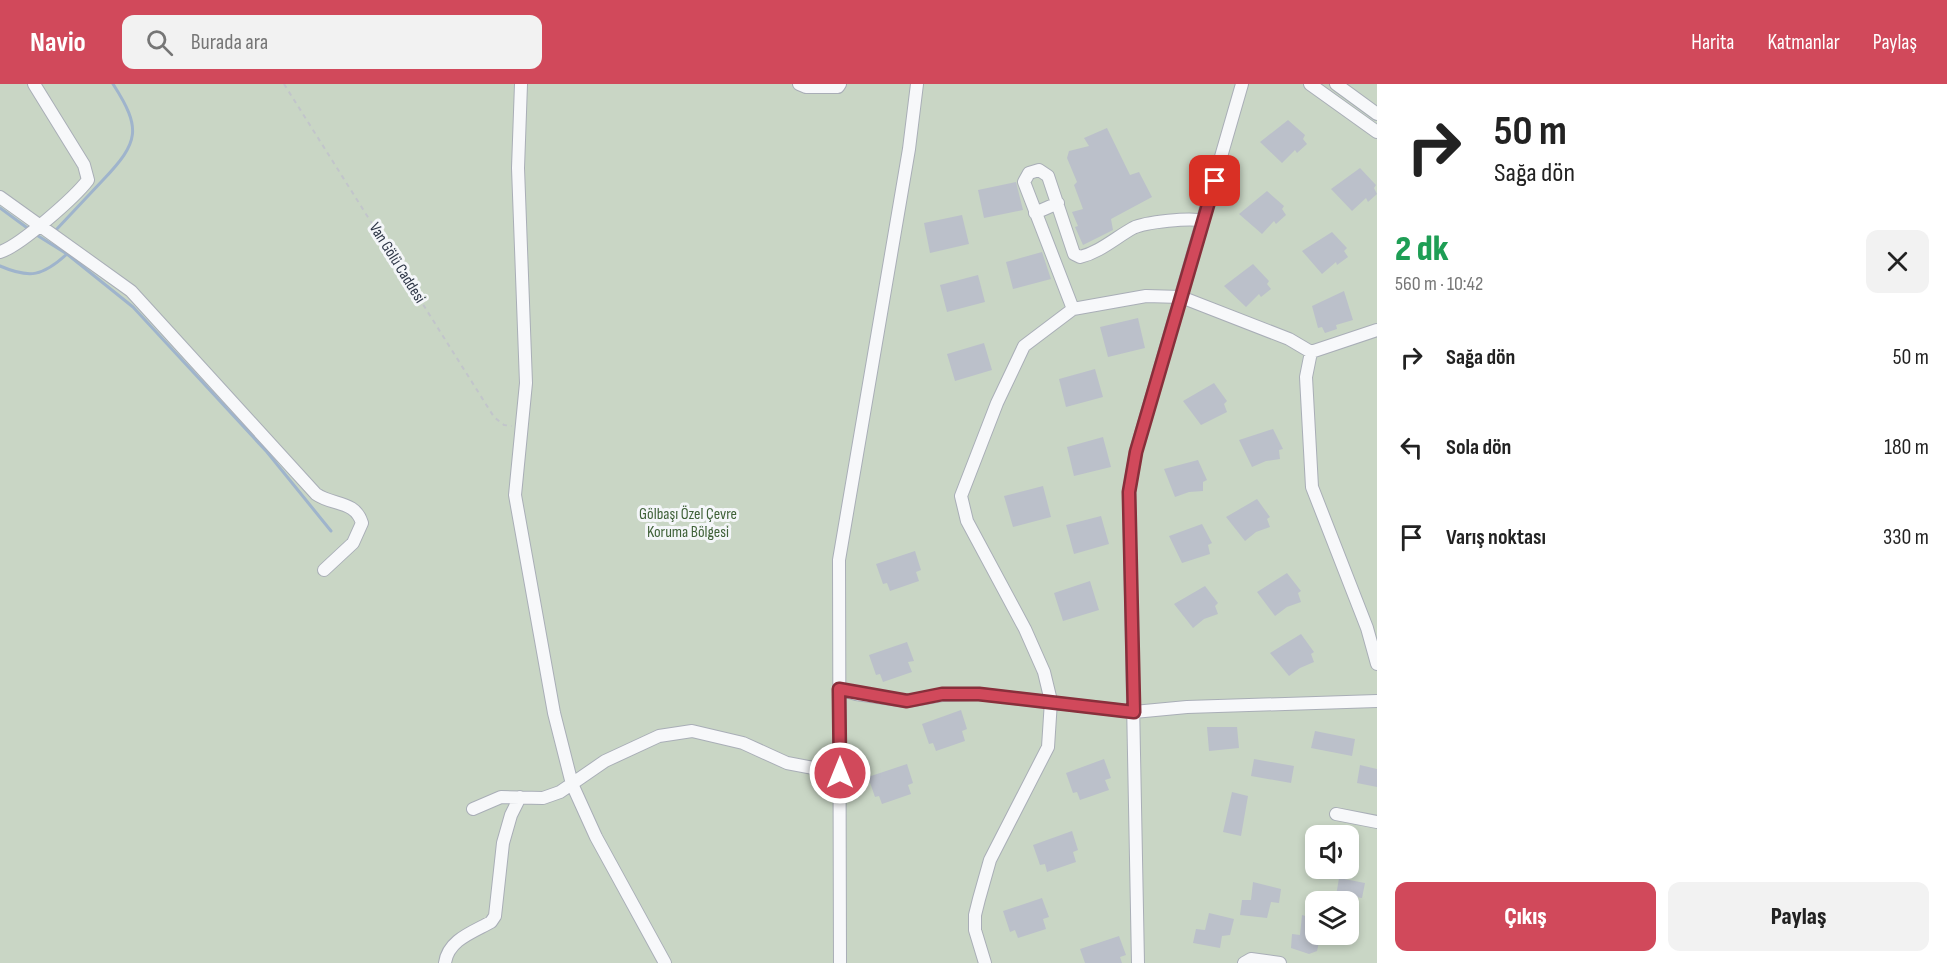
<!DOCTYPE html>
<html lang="tr">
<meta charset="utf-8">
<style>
body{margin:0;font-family:"Sofia Sans Condensed",sans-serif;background:#f2f2f2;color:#222;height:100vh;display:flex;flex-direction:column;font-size:22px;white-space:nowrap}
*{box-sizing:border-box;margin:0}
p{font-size:20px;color:#767676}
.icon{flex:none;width:33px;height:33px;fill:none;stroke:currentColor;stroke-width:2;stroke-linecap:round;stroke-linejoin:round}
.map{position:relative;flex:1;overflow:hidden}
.panel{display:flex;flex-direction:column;background:#fff;width:570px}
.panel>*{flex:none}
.guide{background:#fff;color:#222;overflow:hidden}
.tools{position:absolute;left:1305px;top:741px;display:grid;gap:12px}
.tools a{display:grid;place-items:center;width:54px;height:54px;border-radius:12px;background:#fff;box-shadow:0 3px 9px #0003;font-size:30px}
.pin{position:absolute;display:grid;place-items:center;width:51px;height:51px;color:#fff;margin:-26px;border-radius:12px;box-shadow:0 3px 9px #0006}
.me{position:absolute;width:66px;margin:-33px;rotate:0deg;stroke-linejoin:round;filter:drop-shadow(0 0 4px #0008)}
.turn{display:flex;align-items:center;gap:21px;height:126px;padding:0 18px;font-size:27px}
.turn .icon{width:78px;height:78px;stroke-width:2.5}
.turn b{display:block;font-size:42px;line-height:51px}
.round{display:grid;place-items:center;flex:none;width:63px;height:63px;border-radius:12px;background:#f2f2f2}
.head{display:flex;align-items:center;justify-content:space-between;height:102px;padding:0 18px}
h1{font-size:36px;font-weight:800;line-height:45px;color:#1e9e55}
.primary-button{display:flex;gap:12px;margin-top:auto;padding:12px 18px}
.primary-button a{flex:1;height:69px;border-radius:12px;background:#d1495b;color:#fff;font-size:24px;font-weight:800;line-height:69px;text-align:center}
.primary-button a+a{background:#f2f2f2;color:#222}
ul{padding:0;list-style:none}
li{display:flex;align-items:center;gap:18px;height:90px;padding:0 18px}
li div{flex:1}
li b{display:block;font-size:22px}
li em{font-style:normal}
header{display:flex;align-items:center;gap:36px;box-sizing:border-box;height:84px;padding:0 30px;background:#d1495b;color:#fff}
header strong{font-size:28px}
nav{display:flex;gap:33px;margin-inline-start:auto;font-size:21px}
.search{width:420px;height:54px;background:#f2f2f2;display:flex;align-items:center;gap:15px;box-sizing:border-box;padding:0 21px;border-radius:12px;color:#767676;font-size:22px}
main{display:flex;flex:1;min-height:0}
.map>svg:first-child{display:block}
.green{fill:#c9d6c5;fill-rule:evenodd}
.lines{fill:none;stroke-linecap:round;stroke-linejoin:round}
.stream{stroke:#9fb4cc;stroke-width:3}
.building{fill:#bbc0ca}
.minor-casing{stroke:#a9aeb7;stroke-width:14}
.path{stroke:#c2c5cb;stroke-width:2;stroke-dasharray:4.5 4.5;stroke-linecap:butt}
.minor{stroke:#f7f8fa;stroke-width:12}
.route-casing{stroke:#882f3b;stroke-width:15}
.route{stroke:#d1495b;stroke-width:10}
.labels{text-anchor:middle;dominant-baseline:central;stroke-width:6;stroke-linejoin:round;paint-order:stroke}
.street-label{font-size:16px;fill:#2b3445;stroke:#f4f6f9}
.park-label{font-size:16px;fill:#3f6138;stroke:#f4f6f9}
</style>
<header>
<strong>Navio</strong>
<div class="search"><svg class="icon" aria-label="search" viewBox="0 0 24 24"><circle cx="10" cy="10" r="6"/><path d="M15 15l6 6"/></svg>Burada ara</div>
<nav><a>Harita</a><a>Katmanlar</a><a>Paylaş</a></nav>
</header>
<main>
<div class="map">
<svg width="1377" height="879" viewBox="0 0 1377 879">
<rect width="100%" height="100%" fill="#e4e7ec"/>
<path class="green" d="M0,0H1377V879H0ZM1316,752H1348V784H1316ZM1316,818H1348V850H1316Z"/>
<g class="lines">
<path class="stream" d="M0,124L30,146
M55,147C71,130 87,113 103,96C139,58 142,45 113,0
M35,150L67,170L133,223L267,368L331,447
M0,182C30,195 43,192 67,170"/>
</g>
<path class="building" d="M1288,36L1305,51L1303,55L1307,60L1297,69L1295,66L1282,79L1260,58Z
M1107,44L1130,91L1139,88L1152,113L1111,135L1113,146L1083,161L1075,143L1078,142L1072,128L1083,125L1074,101L1077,98L1067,74L1069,67L1089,62L1084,54Z
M1360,84L1376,101L1374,104L1377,110L1368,118L1366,114L1352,127L1331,105Z
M1016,98L1023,126L984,134L978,106Z
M1267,107L1284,122L1282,125L1286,131L1276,140L1274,137L1262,150L1239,130Z
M962,131L969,160L930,169L924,139Z
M1332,148L1347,164L1344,167L1348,173L1337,181L1336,178L1322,190L1302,167Z
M1042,168L1051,195L1013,205L1006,178Z
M1253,180L1269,197L1267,200L1271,205L1261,213L1259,210L1246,223L1224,202Z
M978,191L985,218L947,228L940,201Z
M1344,207L1353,236L1336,241L1337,245L1325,249L1322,243L1318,244L1312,222Z
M1138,234L1145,264L1108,273L1100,243Z
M984,259L992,286L955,297L947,270Z
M1095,285L1103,313L1066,323L1059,295Z
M1214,299L1227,317L1224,320L1227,328L1201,341L1183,317Z
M1273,345L1283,365L1279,366L1280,375L1266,377L1252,383L1239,356Z
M1103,353L1111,383L1074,392L1067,363Z
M1198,376L1207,396L1203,398V407L1189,408L1175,413L1164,385Z
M1043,402L1051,433L1013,443L1004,412Z
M1257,415L1270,433L1267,435L1270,443L1256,448L1245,457L1226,433Z
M1101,432L1109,460L1074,470L1066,441Z
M1202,440L1212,459L1208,461L1210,470L1182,479L1169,452Z
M915,467L921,486L916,488L919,497L890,507L887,499L883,500L876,480Z
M1287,489L1301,507L1298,509L1301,518L1287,523L1275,532L1257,508Z
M1090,497L1099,526L1063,537L1054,509Z
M1205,502L1218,519L1215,522L1218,530L1204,535L1193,544L1174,520Z
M1301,550L1314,568L1311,570L1314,578L1300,584L1289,592L1270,569Z
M907,558L914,577L908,578L912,588L883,598L880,590L876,591L869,571Z
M961,626L967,645L962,647L965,657L936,667L933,659L929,660L922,640Z
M1207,643H1237L1239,664L1209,667Z
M1315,647L1355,655L1352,672L1311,664Z
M1104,675L1111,694L1105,696L1109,706L1080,716L1077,708L1073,709L1066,689Z
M1254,675L1294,682L1291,699L1251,692Z
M907,680L913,699L908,701L911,710L882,720L879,712L875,713L868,693Z
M1360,681L1377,685V703L1357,699Z
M1232,708L1248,712L1241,752L1223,748Z
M1072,747L1078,766L1073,768L1076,778L1047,788L1045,780L1040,781L1033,761Z
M1339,794L1365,799L1362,814L1356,813L1355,818H1335Z
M1253,798L1281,805L1279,819L1271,818L1267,834L1240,831L1242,816H1251Z
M1042,814L1049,833L1043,835L1046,845L1018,854L1015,846L1010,848L1003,827Z
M1209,829L1234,835L1230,851L1222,852L1220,864L1193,859L1196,845L1205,846Z
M1302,831L1316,835V850H1321L1317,867L1309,870L1291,864L1292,850L1300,851Z
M1119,852L1126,871L1120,873L1122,879H1085L1080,865Z"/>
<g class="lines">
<g class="minor-casing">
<path id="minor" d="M521,0L518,84L526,299L515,411L554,629L572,700L596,753L665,879
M799,0L806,3H838L840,0
M1310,0L1377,48
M1336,0L1377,30
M0,113L131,207L316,410C333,422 355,416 362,439L353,459L324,486
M1035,129L1058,119
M0,168C20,162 75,113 88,96L84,81L34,0
M1073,225L1024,98L1029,89L1039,86L1048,92L1074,170L1080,173C1100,168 1115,154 1133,144C1145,138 1192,133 1203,137
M1311,268L1306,293L1312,403L1367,544L1377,580
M839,605L856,610L907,617L942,611L979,610L1134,628L1187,623L1377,617
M473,725L501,713L543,714L560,708L605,677L659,652L692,647L743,659L787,679L840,689
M1336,730L1377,738
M445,879C448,856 473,848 491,838L495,832L503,759L511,731L520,713
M840,879L839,476L909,65L917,0
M985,879L975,846V831L979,815L990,776L1048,663L1051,617L1044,588L1025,545L967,437L961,412L997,319L1024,262L1073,225L1146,212L1181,213L1289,255L1311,268L1377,246
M1138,879L1129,408L1136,367L1242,0
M1244,879L1251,875L1280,879"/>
</g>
<path class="path" d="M284,0L494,333L504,341L512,342"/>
<use href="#minor" class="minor"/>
</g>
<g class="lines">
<g class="route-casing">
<path id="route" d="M840,689L839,605L907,617L942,610H979L1134,628L1129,408L1136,368L1215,97"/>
</g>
<use href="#route" class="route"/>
</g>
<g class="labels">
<g class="street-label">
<text transform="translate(397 179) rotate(58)">Van Gölü Caddesi</text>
</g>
<g class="park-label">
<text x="688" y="430">Gölbaşı Özel Çevre<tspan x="688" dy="18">Koruma Bölgesi</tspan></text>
</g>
</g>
</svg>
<div class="tools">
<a><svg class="icon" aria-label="sound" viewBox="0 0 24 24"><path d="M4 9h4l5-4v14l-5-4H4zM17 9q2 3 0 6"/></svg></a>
<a><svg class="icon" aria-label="layers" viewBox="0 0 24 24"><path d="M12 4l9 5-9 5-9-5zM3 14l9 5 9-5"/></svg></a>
</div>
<div class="pin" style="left:1215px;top:97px;background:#d93025"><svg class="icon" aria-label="arrive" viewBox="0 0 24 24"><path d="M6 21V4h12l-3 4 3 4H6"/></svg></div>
<svg class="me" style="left:840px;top:689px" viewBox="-20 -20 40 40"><circle r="17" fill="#d1495b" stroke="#fff" stroke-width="3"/><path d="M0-11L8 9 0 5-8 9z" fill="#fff"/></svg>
</div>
<section class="panel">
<div class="guide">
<div class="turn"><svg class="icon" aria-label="right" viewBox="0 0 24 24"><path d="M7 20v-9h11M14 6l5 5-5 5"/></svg><div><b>50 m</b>Sağa dön</div></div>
</div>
<div class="head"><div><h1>2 dk</h1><p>560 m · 10:42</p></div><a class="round"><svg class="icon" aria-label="close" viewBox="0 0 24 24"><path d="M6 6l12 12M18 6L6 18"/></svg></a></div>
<ul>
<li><svg class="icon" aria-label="right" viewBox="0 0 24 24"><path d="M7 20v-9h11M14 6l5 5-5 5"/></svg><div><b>Sağa dön</b></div><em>50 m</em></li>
<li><svg class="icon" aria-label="left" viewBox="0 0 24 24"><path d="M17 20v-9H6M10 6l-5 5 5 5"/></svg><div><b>Sola dön</b></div><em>180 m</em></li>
<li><svg class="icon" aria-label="arrive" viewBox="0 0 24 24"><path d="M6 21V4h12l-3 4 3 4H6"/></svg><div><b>Varış noktası</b></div><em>330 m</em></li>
</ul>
<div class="primary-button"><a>Çıkış</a><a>Paylaş</a></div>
</section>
</main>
